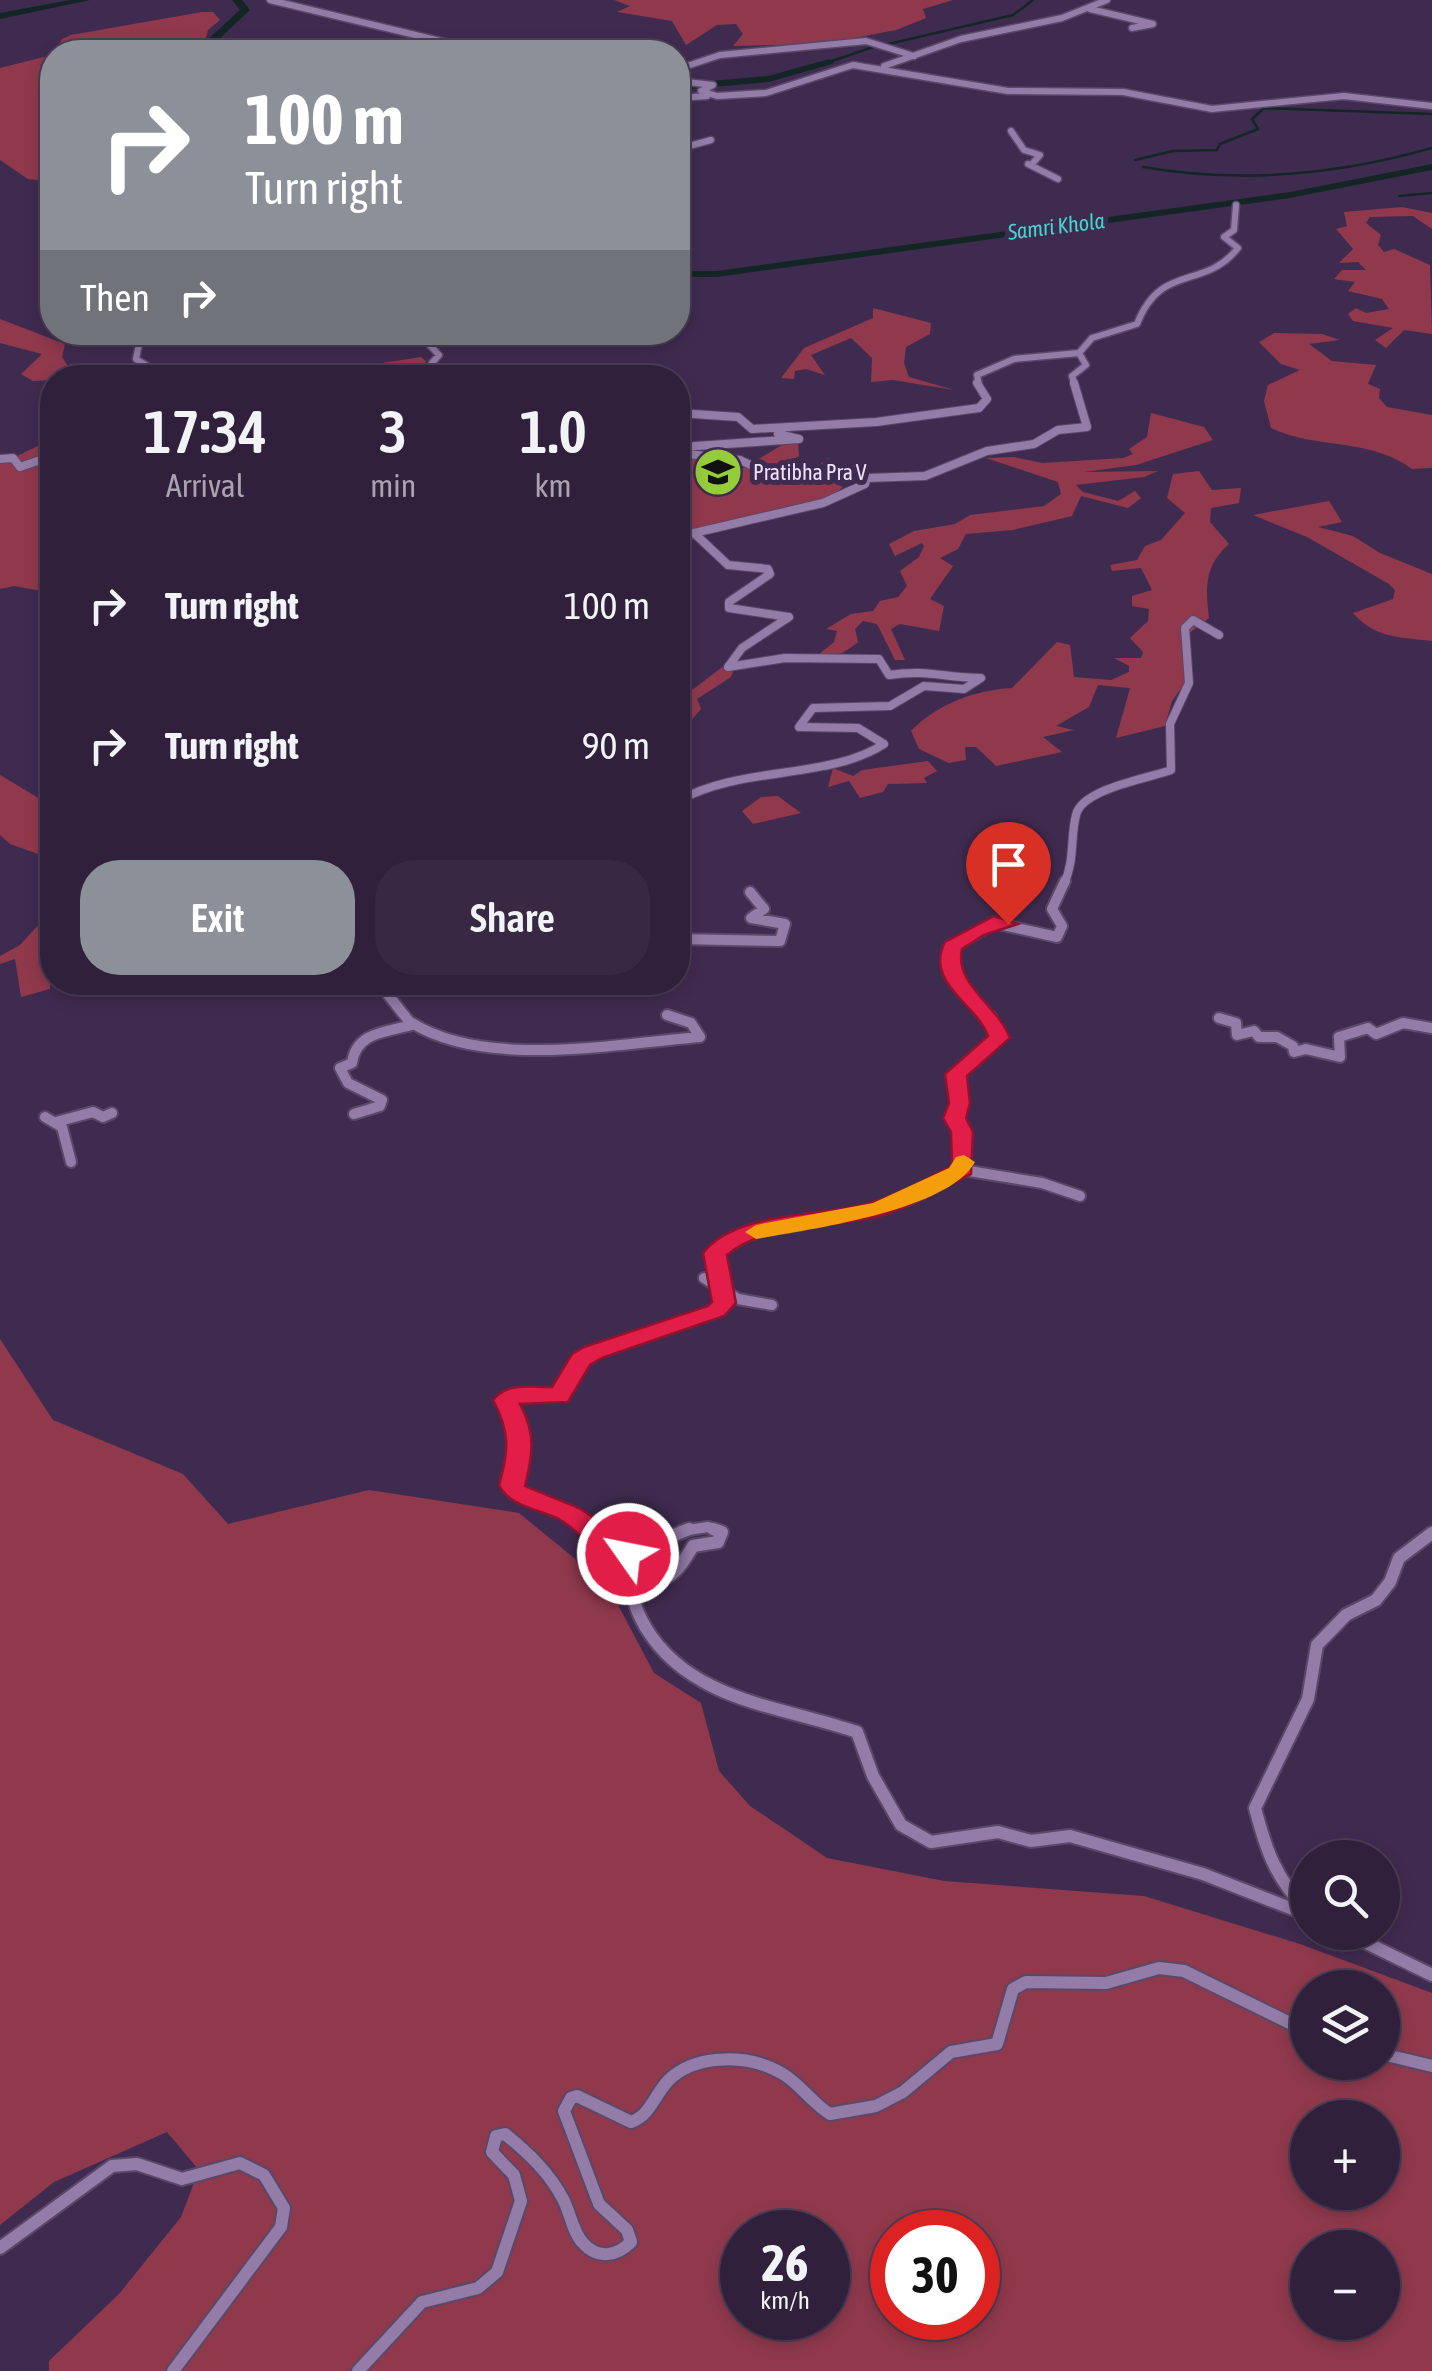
<!DOCTYPE html>
<meta charset="utf-8">
<style>
body{margin:0;font-family:"Asap Condensed",sans-serif;background:#382843;color:#f1f3f6;height:100vh;display:flex;flex-direction:column;font-size:38px;white-space:nowrap}
*{box-sizing:border-box;margin:0}
p{font-size:32px;color:#a8a3af}
.icon{flex:none;width:55px;height:55px;fill:none;stroke:currentColor;stroke-width:2;stroke-linecap:round;stroke-linejoin:round}
.map{position:relative;flex:1;overflow:hidden}
.sheet{position:absolute;left:40px;top:365px;width:650px;height:630px;display:flex;flex-direction:column;background:#30203c;border-radius:40px;box-shadow:0 5px 15px #0003,0 0 0 2px #4b3e56}
.sheet>*{flex:none}
.hud{position:absolute;left:40px;top:40px;width:650px;height:305px;border-radius:40px;box-shadow:0 5px 15px #0003,0 0 0 2px #4b3e56;background:#8c9099;color:#fff;overflow:hidden}
.fabs{position:absolute;left:1290px;top:1840px;display:grid;gap:20px}
.fabs a{display:grid;place-items:center;width:110px;height:110px;border-radius:50%;background:#30203c;box-shadow:0 5px 15px #0003,0 0 0 2px #4b3e56;font-size:50px}
.speed{position:absolute;left:720px;top:2210px;display:flex;gap:20px;font-size:50px;font-weight:700;text-align:center}
.speed>*{display:grid;place-content:center;width:130px;height:130px;border-radius:50%;background:#30203c;box-shadow:0 5px 15px #0003,0 0 0 2px #4b3e56;line-height:1}
.speed small{font-size:25px;font-weight:400}
.speed .limit{border:15px solid #d22;background:#fff;color:#111}
.pin{position:absolute;display:grid;place-items:center;width:85px;height:85px;color:#fff;margin:-102px -42px;border-radius:50% 50% 50% 0;rotate:-45deg;box-shadow:0 0 10px #0007}
.pin .icon{rotate:45deg}
.me{position:absolute;width:110px;margin:-55px;rotate:303deg;stroke-linejoin:round;filter:drop-shadow(0 0 8px #0008)}
.turn{display:flex;align-items:center;gap:35px;height:210px;padding:0 40px;font-size:45px}
.turn .icon{width:130px;height:130px;stroke-width:2.5}
.turn b{display:block;font-size:70px;line-height:85px}
.then{display:flex;align-items:center;height:95px;padding:0 40px;background:#0003;gap:20px;font-size:38px}
.eta{display:flex;justify-content:space-evenly;align-items:center;height:170px;text-align:center}
.eta b{font-size:60px;font-weight:600;line-height:70px}
.cta{display:flex;gap:20px;margin-top:auto;padding:20px 40px}
.cta a{flex:1;height:115px;border-radius:40px;background:#8c9099;color:#fff;font-size:40px;font-weight:600;line-height:115px;text-align:center}
.cta a+a{background:#382843;color:#f1f3f6}
ul{padding:0;list-style:none}
li{display:flex;align-items:center;gap:30px;height:140px;padding:0 40px}
li div{flex:1}
li b{display:block;font-size:38px}
li em{font-style:normal}
.map>svg:first-child{display:block}
.green{fill:#90394d;fill-rule:evenodd}
.lines{fill:none;stroke-linecap:round;stroke-linejoin:round}
.stream{stroke:#132625;stroke-width:2.5}
.river{fill:#132625;fill-rule:evenodd}
.street-far3-casing{stroke:#5a4868;stroke-width:9}
.street-far2-casing{stroke:#5a4868;stroke-width:10}
.street-far1-casing{stroke:#5a4868;stroke-width:14}
.street-casing{stroke:#5a4868;stroke-width:16}
.street-far3{stroke:#937ca7;stroke-width:6}
.street-far2{stroke:#937ca7;stroke-width:8}
.street-far1{stroke:#937ca7;stroke-width:10}
.street{stroke:#937ca7;stroke-width:12}
.route{fill:#e11d48;stroke:#92132f;stroke-width:2.5}
.slow{fill:#f59e0b}
.labels{text-anchor:middle;dominant-baseline:central;stroke-width:10;stroke-linejoin:round;paint-order:stroke}
.far-water-label{font-size:22px;font-style:italic;fill:#41d7ce;stroke:#402b50}
.far-poi-label{font-size:22px;fill:#efe3fb;stroke:#402b50;text-anchor:start}
</style>
<div class="map">
<svg width="1432" height="2371" viewBox="0 0 1432 2371">
<rect width="100%" height="100%" fill="#402b50"/>
<path class="green" d="M614,0H953L923,9L926,18L896,30L823,44L733,46L743,34L736,24L717,25L686,45L672,21L617,12L630,6Z
M202,12H213L220,20L208,30L202,52H55L62,39L71,35Z
M52,55V182L28,179L0,160V68Z
M1402,207L1432,213V229L1413,216L1370,217L1366,223L1381,235L1378,245L1384,252L1394,249L1430,265L1432,334L1404,330L1386,348L1375,340L1393,328L1353,321L1348,314L1356,308L1366,313L1389,309L1382,299L1348,291L1355,282L1334,279L1342,270H1366L1358,262L1339,263L1353,249L1336,229L1347,226L1344,212Z
M873,308L931,323L930,334L906,347L904,363L909,377L954,390L893,380L871,382L872,358L851,338L811,355L825,375L806,369L795,371L794,379L781,378L804,348L873,318Z
M0,319L65,344L62,357L70,369H126L125,377L33,381L21,374L42,354L0,343Z
M1274,333L1322,334L1340,340L1309,344L1332,361L1376,365L1368,384L1380,389L1379,398L1387,407L1432,415V468L1412,469C1369,437 1317,450 1271,428L1264,401L1268,385L1300,370L1281,364L1259,342Z
M421,357L426,361C416,388 366,378 341,377L350,368Z
M1151,413L1204,427L1213,440L1136,465L1084,472L1158,471L1144,477L1076,485L1083,492L1118,501L1135,491L1141,498L1128,508L1081,496L1072,516L1013,530L966,534L958,549L940,558L953,566L930,599L944,606L939,631L900,624L891,629L905,660H895L877,624L863,621L855,629L858,642C843,654 837,657 818,655L834,642L837,631L826,629L851,614L873,611L880,601L898,597L907,586L900,571L919,557L924,546L922,543L895,556L889,544L914,531L955,524L970,515L1044,506L1061,494L1058,482L986,458L1014,457L1042,463L1123,458L1133,454L1129,449L1147,437Z
M678,423L710,467L694,473L727,478L782,445L798,442L799,456L777,470L806,476L828,458L852,471L826,475L827,480L843,487C800,526 728,517 678,547Z
M40,445L52,446V593L14,586L0,589V456H17Z
M1199,471L1212,490L1241,488L1239,503L1211,508L1210,522L1229,544C1205,565 1205,587 1209,618L1182,639L1185,683L1172,701L1165,726L1116,738L1130,688L1098,685L1089,707L1056,726L1074,730L1043,737L1062,752L996,766L976,747H965L966,760L949,763L919,749L911,731C937,704 975,690 1012,688L1057,642L1070,645L1074,677L1111,680L1129,672V666L1114,658H1141L1143,652L1130,638L1148,621L1149,609L1132,606V596L1152,590L1141,568L1112,571L1110,565L1137,560L1145,546L1161,540L1185,513L1167,498L1173,474Z
M1329,501L1342,522L1318,527L1353,536L1380,553L1432,574V641C1400,637 1376,639 1353,613L1393,599L1395,590L1389,584L1307,537L1253,515Z
M737,661L731,677L697,699L701,709L689,723L678,725L683,697L725,665Z
M928,761L937,771L924,778L927,783L888,784L883,792L860,798L849,781L828,787L833,768L853,776L862,770Z
M0,775L52,806V859L10,844L0,835Z
M778,796L801,813L753,824L742,811L761,797Z
M52,910L50,989L21,997L15,959L0,964V956L20,945Z
M0,1339L53,1420L183,1474L228,1524L369,1490L519,1513L574,1558L618,1605L654,1673L701,1703L719,1771L750,1806L827,1858L944,1881L1144,1896L1300,1944L1432,1993V2371H49V2361L119,2294L181,2217L199,2170L167,2132L54,2182L0,2225ZM1308,1988H1382V2062H1308ZM1308,2118H1382V2192H1308ZM742,2232H828V2318H742ZM892,2232H978V2318H892ZM1308,2248H1382V2322H1308Z"/>
<g class="lines">
<path class="stream" d="M884,45L1013,15L1033,0
M829,62L876,46
M1135,160L1173,151L1217,150L1220,144L1258,129L1252,119L1264,108L1432,114
M1143,167C1241,184 1337,175 1432,148
M1399,196L1432,193"/>
<path class="river" d="M70,0H90L0,19V13Z
M232,0H242L250,10L214,44L216,52H208L206,41L240,10Z
M829,59L834,62L832,64L769,82L678,90V84L768,76Z
M1432,164V170L1290,198L717,277H678V271H717L1290,192Z"/>
<g class="street-far3-casing">
<path id="street-far3" d="M270,0L486,52
M1090,9L1153,24L1132,28
M884,66L961,39L1062,18L1107,0
M678,69L720,55L866,41L914,56
M678,81L713,85L701,91
M701,91L717,96L766,93L853,65L1008,91L1123,92L1212,109L1344,96L1432,106
M678,98L707,96
M1011,131L1024,150L1040,155L1032,164
M678,149L711,140
M1028,164L1058,179
M139,332L134,335L139,344L136,359L149,367L154,378
M426,332L424,339L439,355L432,363L437,368L533,378
M979,385L977,375L1014,359L1079,353L1092,338L1137,324C1161,262 1204,291 1238,248L1224,237L1234,230L1236,205
M1075,385L1072,376L1086,365L1079,353"/>
</g>
<g class="street-far2-casing">
<path id="street-far2" d="M678,413L738,417L752,429L876,422L979,408L987,399L977,383
M781,431L778,434L799,439L696,446L681,448L679,453L740,460L761,470L805,478L863,472L867,478L925,476L987,451L1034,444L1058,430L1087,427L1074,383
M0,459L13,458L20,467L52,456
M678,801C742,765 829,780 884,744L858,728L799,727L813,708L890,706L924,686L964,689L981,678C944,678 929,669 889,675L879,659L785,658L728,667L742,648L789,617L729,608V602L770,574L768,569L728,565L694,533L823,503L865,484L867,478
M1064,884C1075,860 1070,839 1076,815C1082,789 1146,779 1171,770L1170,724L1189,683L1185,628L1193,620L1219,635"/>
</g>
<g class="street-far1-casing">
<path id="street-far1" d="M678,939L780,941L785,924L751,918L764,909L750,892
M1219,1018L1236,1023L1237,1035L1254,1031L1259,1037H1277L1293,1046L1294,1052L1306,1049L1340,1057L1339,1037L1368,1028L1376,1034L1403,1023L1432,1028
M412,1023C486,1069 616,1044 700,1037L691,1023L667,1015
M354,1114L380,1106L382,1100L348,1083L340,1068L352,1063C356,1032 386,1032 412,1025L378,982
M45,1117L62,1127L71,1162
M56,1122L93,1112L103,1117L112,1113
M963,1170L1042,1183L1080,1196
M704,1278L738,1299L772,1305
M590,1531L570,1514L515,1491L512,1485C522,1451 522,1431 505,1399L513,1395L560,1396L581,1360L593,1353L716,1311L724,1303L715,1253C765,1219 822,1222 878,1209C909,1202 937,1186 963,1170L962,1132L954,1118L959,1103L956,1074L1000,1038L992,1018L955,982L953,947L994,923L1057,937L1062,926L1052,909L1065,881
M681,1531L708,1527L720,1531"/>
</g>
<g class="street-casing">
<path id="street" d="M587,1529L615,1552L643,1548L689,1529
M713,1529L722,1532L718,1542L693,1546C676,1575 668,1583 634,1584C631,1600 638,1614 646,1628C691,1702 782,1706 857,1732L873,1776L901,1825L931,1842L998,1832L1031,1841L1070,1836L1203,1874L1308,1915
M1308,1911C1276,1880 1266,1850 1255,1808L1308,1699L1317,1645L1346,1615L1376,1600L1390,1582L1399,1558L1432,1533
M1344,1932L1432,1975
M1382,2054L1432,2066
M0,2248L112,2166L137,2164L182,2179L240,2163L264,2175L284,2208L281,2227L173,2371
M358,2371L422,2302L478,2288L497,2272L521,2201L514,2175L492,2152L496,2136L505,2134C528,2153 549,2172 563,2199C570,2212 573,2233 583,2243C598,2260 617,2256 631,2242L627,2230L599,2204L564,2111L571,2098L577,2096L631,2122C653,2114 655,2091 672,2077C700,2053 752,2055 783,2074C800,2084 812,2103 830,2114L876,2106L903,2092L951,2052L997,2044L1013,1989L1026,1982L1106,1983L1159,1968L1184,1971L1308,2032"/>
</g>
<use href="#street-far3" class="street-far3"/>
<use href="#street-far2" class="street-far2"/>
<use href="#street-far1" class="street-far1"/>
<use href="#street" class="street"/>
</g>
<path class="route" d="M994,916L1018,924L984,935L962,949C954,985 998,1005 1010,1038L967,1076L970,1103L966,1118L973,1132L971,1174C943,1187 915,1205 886,1214C836,1230 769,1220 727,1255L736,1303L724,1316L602,1358L590,1365L568,1402L520,1404C536,1434 533,1454 525,1486L579,1508L596,1519L606,1534L637,1547L641,1554L637,1560C602,1571 584,1532 559,1519C538,1509 510,1507 499,1485C509,1451 510,1431 493,1400C507,1382 531,1387 552,1387L572,1354L584,1347L708,1306L712,1302L703,1253C736,1210 825,1217 873,1202C900,1194 927,1178 952,1166L951,1132L943,1118L949,1103L945,1074L988,1036C976,1003 924,983 945,942Z"/>
<path class="slow" d="M964,1155L975,1162C948,1211 810,1229 756,1239L745,1232L756,1225L873,1203L949,1168L956,1157Z"/>
<defs>
<g id="school-disc" transform="scale(2.5)"><circle r="9.5" fill="#94cc3c" stroke="#402b50"/><path d="M0-5L7-2L0 1L-7-2ZM-4 1L0 2.5L4 1V4Q0 6-4 4Z" fill="#111"/></g>
</defs>
<g fill-rule="evenodd">
<use href="#school-disc" x="718" y="472"/>
</g>
<g class="labels">
<g class="far-water-label">
<text transform="translate(1056 226) rotate(-7)">Samri Khola</text>
</g>
<g class="far-poi-label">
<text x="753" y="472">Pratibha Pra V</text>
</g>
</g>
</svg>
<div class="fabs">
<a><svg class="icon" aria-label="search" viewBox="0 0 24 24"><circle cx="10" cy="10" r="6"/><path d="M15 15l6 6"/></svg></a>
<a><svg class="icon" aria-label="layers" viewBox="0 0 24 24"><path d="M12 4l9 5-9 5-9-5zM3 14l9 5 9-5"/></svg></a>
<a>+</a>
<a>−</a>
</div>
<div class="speed"><div>26<small>km/h</small></div><div class="limit">30</div></div>
<div class="pin" style="left:1008px;top:924px;background:#d93025"><svg class="icon" aria-label="arrive" viewBox="0 0 24 24"><path d="M6 21V4h12l-3 4 3 4H6"/></svg></div>
<svg class="me" style="left:628px;top:1554px" viewBox="-20 -20 40 40"><circle r="17" fill="#e11d48" stroke="#fff" stroke-width="3"/><path d="M0-11L8 9 0 5-8 9z" fill="#fff"/></svg>
<div class="hud">
<div class="turn"><svg class="icon" aria-label="right" viewBox="0 0 24 24"><path d="M7 20v-9h11M14 6l5 5-5 5"/></svg><div><b>100 m</b>Turn right</div></div>
<div class="then">Then<svg class="icon" aria-label="right" viewBox="0 0 24 24"><path d="M7 20v-9h11M14 6l5 5-5 5"/></svg></div>
</div>
<section class="sheet">
<div class="eta">
<div><b>17:34</b><p>Arrival</p></div>
<div><b>3</b><p>min</p></div>
<div><b>1.0</b><p>km</p></div>
</div>
<ul>
<li><svg class="icon" aria-label="right" viewBox="0 0 24 24"><path d="M7 20v-9h11M14 6l5 5-5 5"/></svg><div><b>Turn right</b></div><em>100 m</em></li>
<li><svg class="icon" aria-label="right" viewBox="0 0 24 24"><path d="M7 20v-9h11M14 6l5 5-5 5"/></svg><div><b>Turn right</b></div><em>90 m</em></li>
</ul>
<div class="cta"><a>Exit</a><a>Share</a></div>
</section>
</div>
